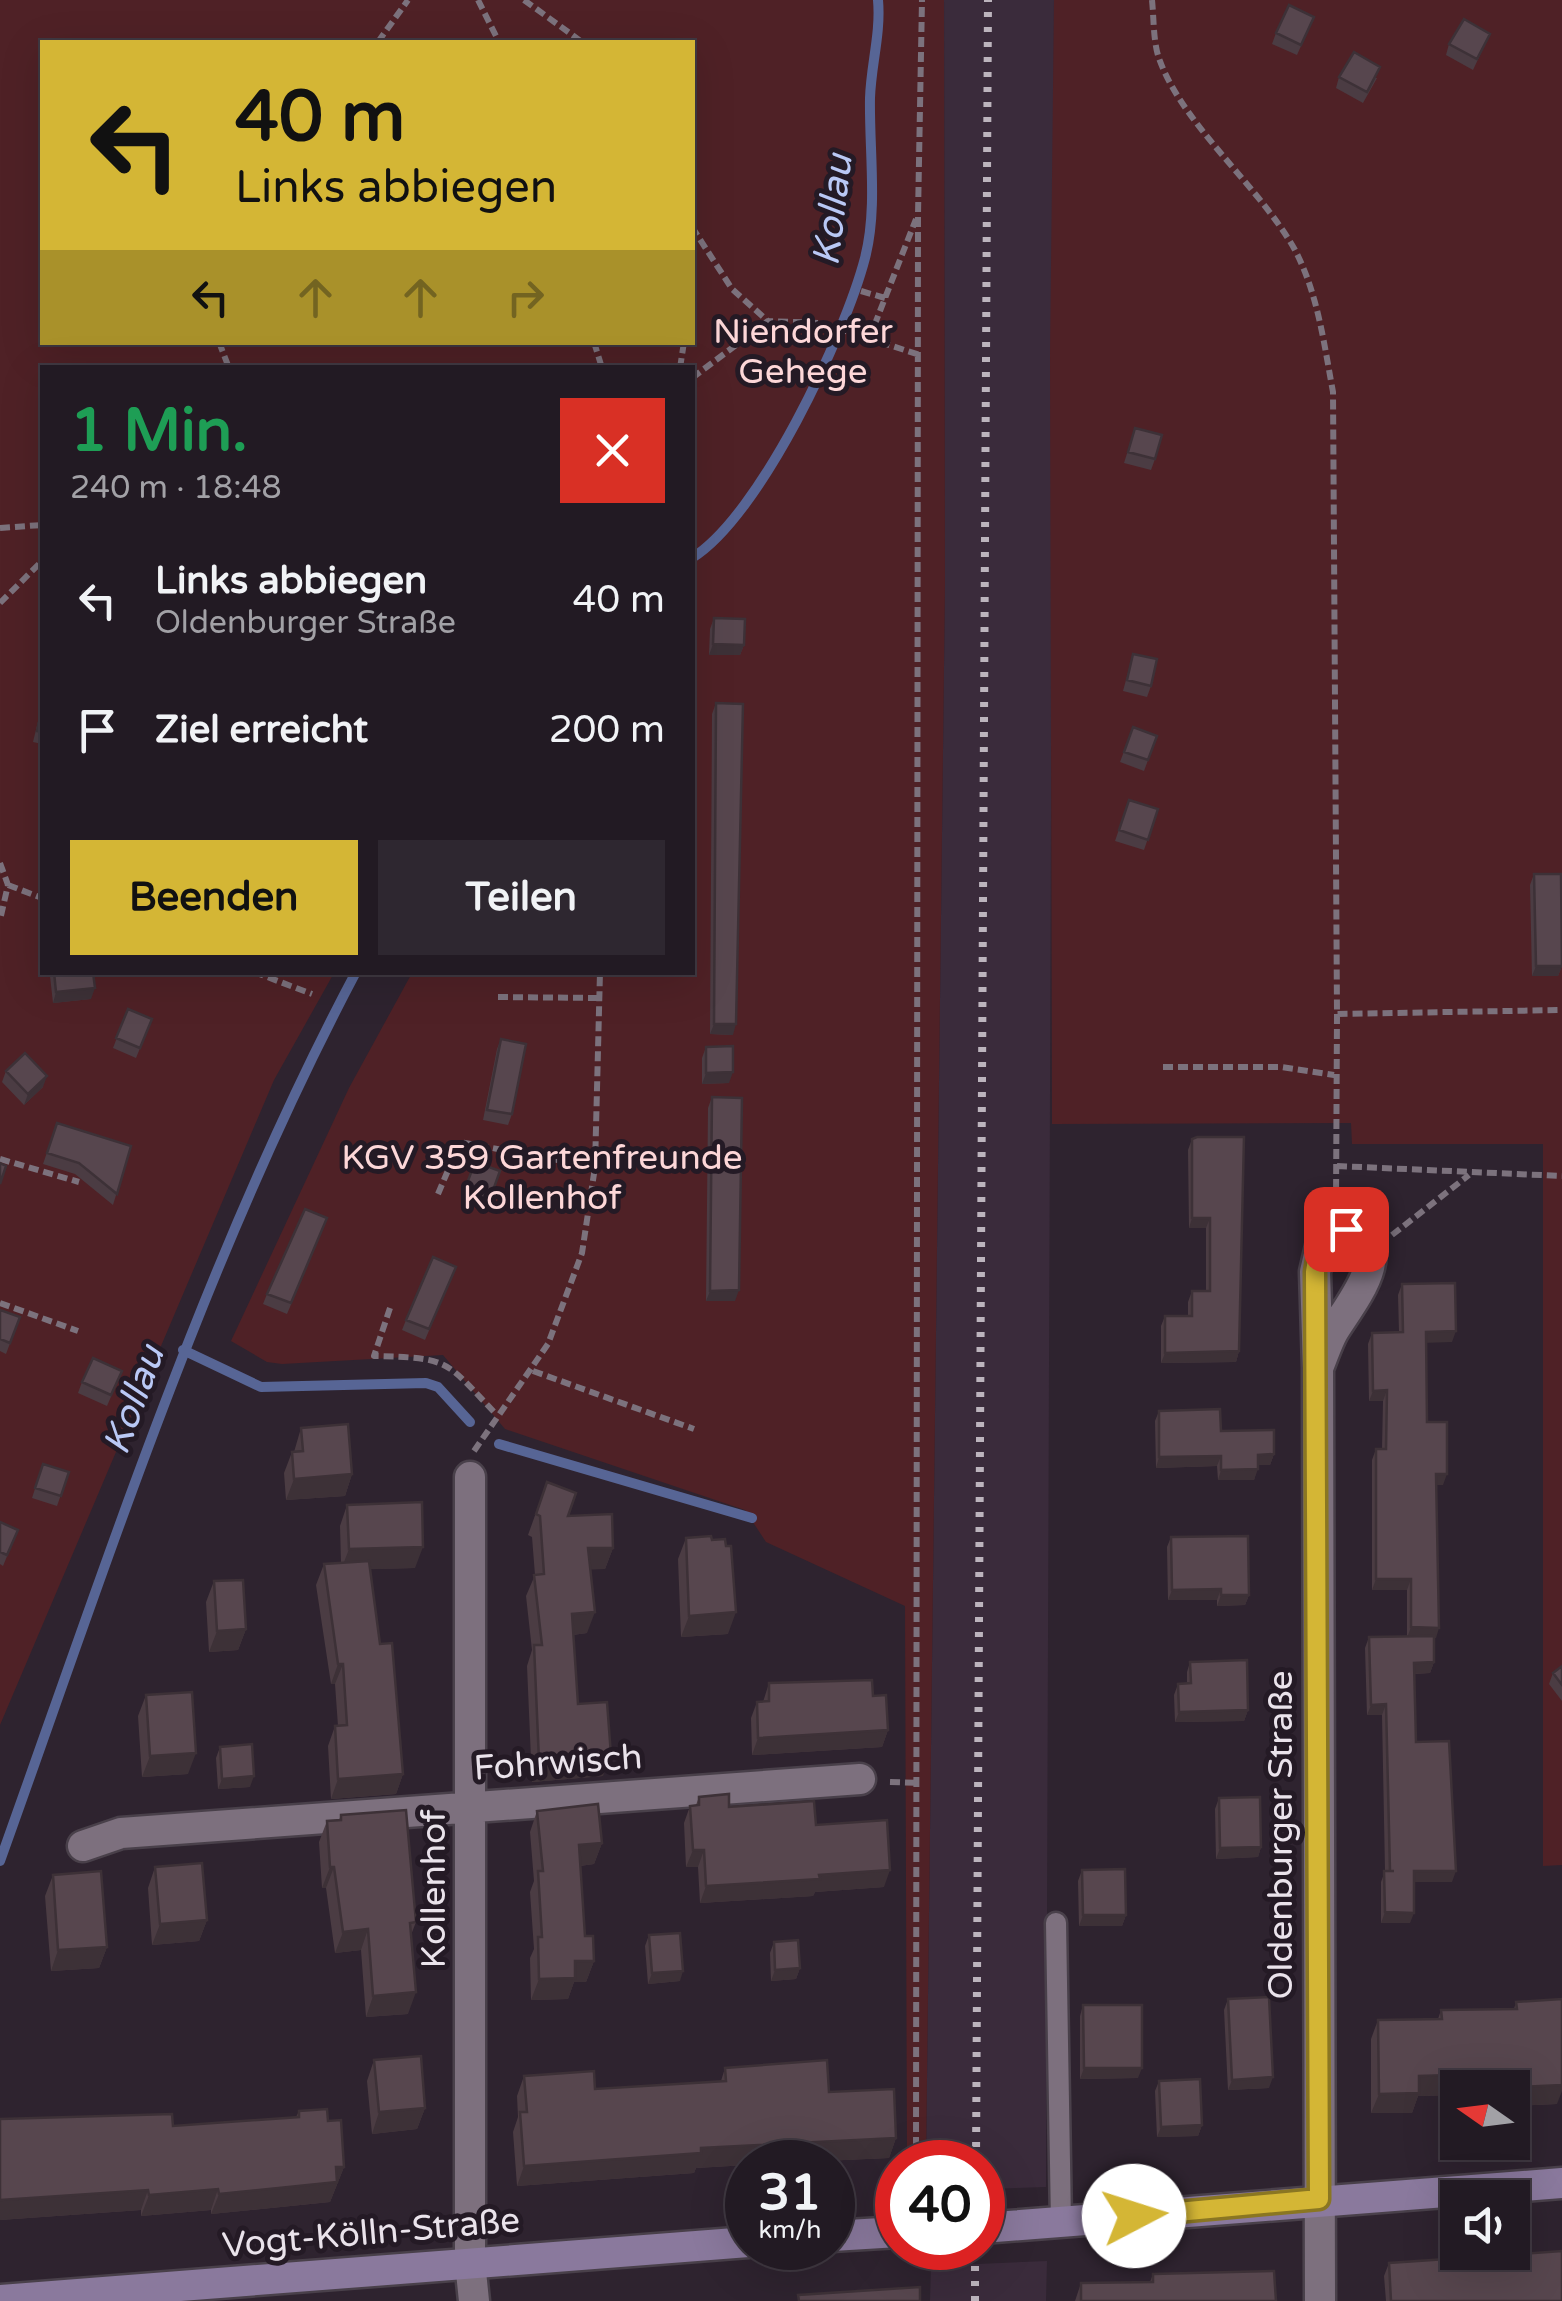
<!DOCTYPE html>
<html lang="de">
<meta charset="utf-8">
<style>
body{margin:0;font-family:"Varela Round",sans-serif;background:#2e2730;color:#f1f3f6;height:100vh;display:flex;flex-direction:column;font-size:38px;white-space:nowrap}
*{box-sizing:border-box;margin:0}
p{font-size:32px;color:#a2a1a6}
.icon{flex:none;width:55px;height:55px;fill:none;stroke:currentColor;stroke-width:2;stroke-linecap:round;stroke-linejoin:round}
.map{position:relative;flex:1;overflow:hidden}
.drawer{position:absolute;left:40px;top:365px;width:655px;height:610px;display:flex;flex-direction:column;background:#221a23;border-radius:0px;box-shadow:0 10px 40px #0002,0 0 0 2px #3f3841}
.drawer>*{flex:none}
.top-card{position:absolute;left:40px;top:40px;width:655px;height:305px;border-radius:0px;box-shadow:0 10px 40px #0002,0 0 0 2px #3f3841;background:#d4b635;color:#111;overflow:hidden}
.needle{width:65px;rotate:284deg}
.buttons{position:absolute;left:1440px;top:2070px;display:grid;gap:20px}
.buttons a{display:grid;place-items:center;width:90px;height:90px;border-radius:0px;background:#221a23;box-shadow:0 10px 40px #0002,0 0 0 2px #3f3841;font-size:50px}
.speed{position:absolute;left:725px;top:2140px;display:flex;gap:20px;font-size:50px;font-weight:700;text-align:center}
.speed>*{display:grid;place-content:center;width:130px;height:130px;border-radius:50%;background:#221a23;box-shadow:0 10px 40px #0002,0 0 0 2px #3f3841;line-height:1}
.speed small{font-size:25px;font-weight:400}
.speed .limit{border:15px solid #d22;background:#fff;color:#111}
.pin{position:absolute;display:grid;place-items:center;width:85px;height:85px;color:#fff;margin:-42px;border-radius:20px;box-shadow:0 5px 15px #0006}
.me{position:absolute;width:110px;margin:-55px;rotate:85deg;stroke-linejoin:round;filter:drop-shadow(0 0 8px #0008)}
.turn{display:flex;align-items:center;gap:35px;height:210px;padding:0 30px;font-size:45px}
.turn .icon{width:130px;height:130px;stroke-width:2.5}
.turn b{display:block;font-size:70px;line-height:85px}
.lanes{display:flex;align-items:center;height:95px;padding:0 30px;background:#0003;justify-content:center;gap:50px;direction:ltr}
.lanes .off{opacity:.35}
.round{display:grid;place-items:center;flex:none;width:105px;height:105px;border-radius:0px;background:#2e2730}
.head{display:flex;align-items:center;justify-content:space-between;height:170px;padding:0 30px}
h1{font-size:60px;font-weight:700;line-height:75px;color:#1e9e55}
.button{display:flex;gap:20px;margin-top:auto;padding:20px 30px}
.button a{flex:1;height:115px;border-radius:0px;background:#d4b635;color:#111;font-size:40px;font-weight:700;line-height:115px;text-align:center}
.button a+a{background:#2e2730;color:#f1f3f6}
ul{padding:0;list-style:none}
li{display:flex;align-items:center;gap:30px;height:130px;padding:0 30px}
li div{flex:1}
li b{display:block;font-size:38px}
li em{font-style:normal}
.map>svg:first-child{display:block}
.built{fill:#3a2b3b}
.green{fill:#4f2126;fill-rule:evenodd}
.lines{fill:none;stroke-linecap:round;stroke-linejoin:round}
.stream{stroke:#576595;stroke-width:10}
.lane-casing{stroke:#49404a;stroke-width:25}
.street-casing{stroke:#49404a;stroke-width:35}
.secondary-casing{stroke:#49404a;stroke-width:35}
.path{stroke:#7c727d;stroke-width:6;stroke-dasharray:10 5;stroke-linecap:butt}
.lane{stroke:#7d707e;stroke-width:20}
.street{stroke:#7d707e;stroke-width:30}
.secondary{stroke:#8a799d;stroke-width:30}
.rail{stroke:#bcb4bd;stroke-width:8;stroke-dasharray:5 10;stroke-linecap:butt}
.wall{fill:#4b3c43}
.shaded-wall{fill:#3d3137}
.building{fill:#57464e;stroke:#3d3137;stroke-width:2.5}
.route-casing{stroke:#8a7622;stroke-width:25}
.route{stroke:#d4b635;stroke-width:18}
.labels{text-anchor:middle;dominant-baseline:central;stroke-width:10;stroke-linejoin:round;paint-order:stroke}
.park-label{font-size:35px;fill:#fdd7d8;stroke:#241a25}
.street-label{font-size:35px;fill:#eae3eb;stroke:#241a25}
.water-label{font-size:38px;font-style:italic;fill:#b9c8f5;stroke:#241a25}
</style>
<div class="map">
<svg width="1562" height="2301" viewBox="0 0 1562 2301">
<rect width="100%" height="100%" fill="#2e232f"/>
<path class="built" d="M944,0H1054L1046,2187L983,2189L982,2162H926L945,584Z
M1047,2261L1046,2301H930L931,2266Z"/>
<path class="green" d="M0,0H944L945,584L926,2162H907L905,1606L766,1542L745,1510L505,1429L443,1355L282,1364L267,1362L231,1341L349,1088L412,973L692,972V368H42V972L334,973L274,1080L0,1725ZM42,42H692V342H42Z
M1054,0H1562V1865L1543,1866V1144H1352L1351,1123L1052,1124L1050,355Z"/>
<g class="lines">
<path class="stream" d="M692,558C760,516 845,335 865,258C878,208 869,150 870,98C871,65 881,33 878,0
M183,1350L261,1387L426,1383L438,1387L470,1422
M499,1444L752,1518
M0,1861C108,1560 206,1255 356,972"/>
<g class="lane-casing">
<path id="lane" d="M1056,1923L1061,2223"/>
</g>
<g class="street-casing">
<path id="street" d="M1318,1368L1315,1272L1322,1242L1328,1235L1346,1229C1401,1245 1349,1305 1333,1332C1327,1343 1323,1356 1318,1368L1320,2301
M470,1477V2262L474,2301
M83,1846L121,1833L860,1779"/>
</g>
<g class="secondary-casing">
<path id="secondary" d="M982,2228L1562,2183
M832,2236L898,2232
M0,2300L748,2242"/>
</g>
<path class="path" d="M478,0L499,42
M524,0L582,42
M1152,0C1154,19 1153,44 1160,61C1184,126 1260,187 1295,250C1318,294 1324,344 1333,392L1337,1014L1562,1010
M378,42L408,0
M692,227L732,289L768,321
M861,291L885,298
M869,339L916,219
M219,342L229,368
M594,342L602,368
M680,368L684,342
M692,378L768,321L821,323L920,355
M0,528L42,525
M0,603L42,561
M0,863L8,885L0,920
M8,885L42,898
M254,972L312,994
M498,997L599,998
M1163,1067H1281L1334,1075
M0,1159L79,1182
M1337,1166L1562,1176
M438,1194L460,1142L595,1167
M1336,1204L1337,1014
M1392,1235L1469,1175
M0,1303L78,1331
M390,1308L374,1356C452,1358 444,1360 497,1415
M533,1371L694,1429
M474,1451L548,1344L582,1253L595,1167L600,972
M890,1782L919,1783
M916,2162L918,215L922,0"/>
<use href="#lane" class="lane"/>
<use href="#street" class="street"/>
<use href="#secondary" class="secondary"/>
<path class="rail" d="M976,2162L988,0
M975,2301V2248"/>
</g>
<path class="wall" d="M1314,17L1297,55L1272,44L1276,33Z
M1490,34L1473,70L1446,55L1449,44Z
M1339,77L1377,78L1363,103L1336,88Z
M1135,428L1155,459L1151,470L1124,463Z
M714,618L744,645L740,655H709L710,629Z
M1133,654L1151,686L1147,697L1123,691Z
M716,703L733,1035L710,1034L712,714Z
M42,705V744L33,742Z
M1133,727L1157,736L1144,771L1120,762Z
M1129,800L1158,809L1144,850L1115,841Z
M1534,874L1562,966L1558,976H1532L1530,885Z
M51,972H93L91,999L53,1003L50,976Z
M128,1009L152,1019L136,1058L113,1048Z
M501,1039L512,1114L508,1125L483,1120L497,1049Z
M706,1047L729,1083L702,1084V1058Z
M6,1071L43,1087L24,1105L2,1082Z
M712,1097L735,1301H706L708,1108Z
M57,1123L131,1146L113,1205L75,1174L43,1164Z
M1192,1139L1239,1351L1236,1362L1161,1363V1326L1165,1316H1188V1302L1192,1291H1206V1228H1189L1188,1150Z
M475,1162L500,1171L487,1206L462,1197Z
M323,1229L287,1314L263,1304L267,1294Z
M456,1267L425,1340L402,1330L406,1320Z
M1402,1284L1452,1342H1426L1427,1422L1443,1485H1437L1434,1662L1430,1673L1414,1674L1416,1742L1452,1882H1414L1410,1923H1381V1882L1385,1871L1382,1715H1367L1365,1648L1369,1637L1407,1636V1590H1372V1460L1376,1449H1382L1383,1401H1369L1368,1344L1372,1333L1399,1332L1398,1295Z
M0,1310L20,1317L6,1354L0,1351Z
M122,1371L107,1406L78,1393L82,1382Z
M1159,1411L1221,1431L1274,1454L1270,1465H1258L1254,1480H1218L1217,1466L1156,1468L1155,1421Z
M301,1428L352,1474L345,1496L286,1500L284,1473L292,1452H294Z
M43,1464L69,1472L57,1506L32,1498Z
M547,1482L568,1516L613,1548L605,1569H590L587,1633L573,1635L578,1704L603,1776L532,1782L527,1666L532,1650L526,1596L535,1575L532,1537L528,1535Z
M347,1505L415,1568L370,1569L380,1644L403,1774L396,1794L331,1799L328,1746L335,1726H338L335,1684H331L316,1585L324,1564L341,1563L340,1526Z
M0,1522L18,1530L3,1566L0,1564Z
M1171,1537L1249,1595L1245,1605L1217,1606V1600H1168L1167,1547Z
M686,1538L728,1634L681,1637L678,1559Z
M214,1581L246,1629L238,1650L209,1652L206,1602Z
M1190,1662L1248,1710L1244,1721L1175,1722L1174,1695L1178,1684H1187V1672Z
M1562,1666V1701L1549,1684L1553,1673Z
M769,1683L873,1696L888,1730L882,1747L752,1755L751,1718L757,1702H763Z
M146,1695L188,1774L142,1777L138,1716Z
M220,1747L250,1787L218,1789L216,1758Z
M699,1797L729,1807L816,1825L884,1887L815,1892L813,1896L700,1903L698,1867H686L684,1823L690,1806L696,1805Z
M1219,1798L1261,1847L1258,1857L1216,1859L1215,1809Z
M537,1811L602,1843L594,1864L580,1866L585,1936L594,1961L586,1982H574L568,1999L531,2000L530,1958L534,1949L530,1892L534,1881L530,1832Z
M341,1815L416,1922L411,1935L408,2014L366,2017L361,1950L335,1953L326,1888H322L319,1842L327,1821L339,1820Z
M155,1867L207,1920L199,1941L152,1945L148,1888Z
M1082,1870L1126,1915L1122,1926H1079L1078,1881Z
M53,1875L107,1947L99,1968L51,1971L45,1896Z
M649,1935L680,1981L648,1984L645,1946Z
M774,1942L800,1968L796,1979L771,1981L770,1953Z
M1228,1999L1269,2088L1228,2090L1224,2010Z
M1516,2002L1557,2104L1513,2106L1512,2088H1458V2095L1418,2096L1412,2113H1371V2039L1378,2020L1438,2019L1441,2010L1514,2009Z
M1083,2005L1138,2078L1080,2079V2016Z
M374,2060L425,2108L417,2129L372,2134L367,2081Z
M725,2068L829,2092L896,2138L889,2158L801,2162H748V2165L696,2168L694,2173L517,2186L513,2132L518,2117L517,2096L524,2076L595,2089L721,2081Z
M1159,2081L1202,2125L1198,2136L1157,2137L1155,2091Z
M299,2111L328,2121L344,2167L330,2202L211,2214V2210L141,2216V2210L0,2220V2119L173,2126L296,2117Z
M1389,2263L1562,2301H1386L1384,2276Z
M1153,2274L1276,2301H1075L1081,2283L1150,2282Z"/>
<path class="shaded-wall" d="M713,644L744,645L740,655H709Z
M1536,966H1562L1558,976H1532Z
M95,988L91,999L53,1003L56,992Z
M714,1024H736L733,1035L710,1034Z
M733,1072L729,1083L702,1084L706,1073Z
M47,1076L43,1087L24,1105L28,1094Z
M1192,1218H1210L1206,1228H1189Z
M739,1290L735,1301H706L710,1291Z
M1456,1331L1452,1342L1422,1343L1426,1332Z
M1239,1351L1236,1362L1161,1363L1165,1353Z
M1387,1390L1383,1401H1369L1373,1391Z
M1274,1454L1270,1465H1254L1258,1455Z
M1221,1456L1217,1466L1156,1468L1159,1457Z
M1258,1469L1254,1480H1218L1221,1470Z
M352,1474L345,1496L286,1500L294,1479Z
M1436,1474H1447L1443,1485H1432Z
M423,1547L415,1568L341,1570L349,1549Z
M588,1548H613L605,1569L581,1570Z
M1376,1579H1411L1407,1590H1372Z
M1221,1589L1217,1600H1168L1172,1590Z
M1221,1595H1249L1245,1605L1217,1606Z
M595,1612L587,1633L564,1636L572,1614Z
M736,1612L728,1634L681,1637L689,1616Z
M1411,1627L1439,1628L1436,1638H1407Z
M246,1629L238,1650L209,1652L217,1631Z
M1434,1662L1430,1673L1410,1674L1414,1663Z
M338,1664H343L335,1684H331Z
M1386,1704L1382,1715H1367L1371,1705Z
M1248,1710L1244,1721L1175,1722L1179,1712Z
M888,1730L882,1747L752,1755L758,1738Z
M196,1753L188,1774L142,1777L150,1756Z
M611,1755L603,1776L532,1782L539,1761Z
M403,1774L396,1794L331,1799L338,1779Z
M254,1776L250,1787L218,1789L222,1779Z
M602,1843L594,1864L571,1867L579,1845Z
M1261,1847L1258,1857L1216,1859L1220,1848Z
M693,1850H704L698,1867H686Z
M330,1867H334L326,1888H322Z
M890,1870L884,1887L815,1892L813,1896L700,1903L706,1886Z
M1414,1871H1456L1452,1882H1410Z
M1385,1912L1414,1913L1410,1923H1381Z
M1083,1915H1126L1122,1926H1079Z
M207,1920L199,1941L152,1945L160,1924Z
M368,1929L361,1950L335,1953L343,1932Z
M107,1947L99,1968L51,1971L58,1950Z
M575,1961H594L586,1982H574L568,1999L531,2000L539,1979Z
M800,1968L796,1979L771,1981L775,1970Z
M683,1971L680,1981L648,1984L652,1973Z
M416,1992L408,2014L366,2017L373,1996Z
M1084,2068H1142L1138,2078L1080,2079Z
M1520,2073L1512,2093V2088H1458V2095L1418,2096L1412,2113H1371L1379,2094L1419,2076Z
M1562,2073V2091L1557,2104L1513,2106L1520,2087Z
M1273,2077L1269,2088L1228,2090L1232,2080Z
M425,2108L417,2129L372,2134L379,2112Z
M1202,2125L1198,2136L1157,2137L1161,2127Z
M896,2138L889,2158L801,2162H748V2165L696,2168L694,2173L517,2186L524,2166L701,2148Z
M336,2167H344L330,2202L211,2214L219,2194Z
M218,2189L211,2210L141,2216L149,2195Z
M148,2190L141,2210L0,2220V2200Z"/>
<path class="building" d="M1289,5L1314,17L1301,45L1276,33Z
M1464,19L1490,34L1477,59L1449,44Z
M1354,52L1380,67L1367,92L1339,77Z
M1135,428L1162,435L1155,459L1128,452Z
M714,618L745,619L744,645L713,644Z
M1133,654L1157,659L1151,686L1127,680Z
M716,703L743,704L736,1024H714Z
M42,708V732L37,731Z
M1133,727L1157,736L1148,760L1124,752Z
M1129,800L1158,809L1148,840L1119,830Z
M1534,874H1561L1562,966H1536Z
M54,972H93L95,988L56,992Z
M128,1009L152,1019L140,1048L116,1038Z
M501,1039L526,1044L512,1114L487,1110Z
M733,1046V1072L706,1073V1047Z
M25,1053L47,1076L28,1094L6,1071Z
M712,1097L742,1098L739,1290L710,1291Z
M57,1123L131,1146L117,1194L79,1163L47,1153Z
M1197,1137H1244L1239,1351L1165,1353V1316H1192V1291H1210V1218H1192V1139Z
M475,1162L500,1171L491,1196L466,1186Z
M0,1163L6,1166L0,1184Z
M305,1209L327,1218L291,1303L267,1294Z
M433,1257L456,1267L429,1329L406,1320Z
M1455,1283L1456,1331L1426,1332L1427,1422H1447V1474H1436L1439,1628L1411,1627V1579H1376V1449H1386L1387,1390L1373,1391L1372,1333L1403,1332L1402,1284Z
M0,1310L20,1317L10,1343L0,1339Z
M93,1358L122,1371L111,1395L82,1382Z
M1220,1409L1221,1431L1274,1430V1454L1258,1455V1469L1221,1470V1456L1159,1457V1411Z
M348,1424L352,1474L294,1479L292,1452L303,1451L301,1428Z
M43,1464L69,1472L61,1496L35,1488Z
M547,1482L576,1493L568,1516L612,1514L613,1548H588L595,1612L572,1614L578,1704L607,1702L611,1755L539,1761L534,1645H542L534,1575L544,1574L540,1516L536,1514Z
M422,1502L423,1547L349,1549L347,1505Z
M0,1522L18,1530L7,1555L0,1552Z
M711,1536L712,1540L725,1539L726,1546H731L736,1612L689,1616L686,1538Z
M1248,1536L1249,1595H1221V1589L1172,1590L1171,1537Z
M369,1561L380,1644L392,1643L403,1774L338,1779L335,1726L347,1725L343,1664H338L324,1564Z
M243,1580L246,1629L217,1631L214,1581Z
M1434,1636V1662L1414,1663L1416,1742L1449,1741L1456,1871H1414V1913L1385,1912L1384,1871H1394H1390L1386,1704L1371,1705L1369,1637Z
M1247,1660L1248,1710L1179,1712L1178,1684L1191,1683L1190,1662Z
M1562,1666V1685L1553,1673Z
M872,1680L873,1696L886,1695L888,1730L758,1738L757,1702L769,1701V1683Z
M192,1692L196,1753L150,1756L146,1695Z
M252,1744L254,1776L222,1779L220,1747Z
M729,1794V1807L814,1801L816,1825L887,1820L890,1870L819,1875L820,1879L706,1886L704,1850H693L690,1806L699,1805V1797Z
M1260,1797L1261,1847L1220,1848L1219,1798Z
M598,1804L602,1843L579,1845L585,1936H593L594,1961H575V1978L539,1979L538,1937H542L538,1871H543L537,1811Z
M406,1810L416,1922L410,1923L416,1992L373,1996L368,1929L343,1932L334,1867H330L327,1821L341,1820V1815Z
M202,1863L207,1920L160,1924L155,1867Z
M1125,1869L1126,1915H1083L1082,1870Z
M101,1871L107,1947L58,1950L53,1875Z
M680,1933L683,1971L652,1973L649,1935Z
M798,1940L800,1968L775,1970L774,1942Z
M1269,1997L1273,2077L1232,2080L1228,1999Z
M1562,1999V2085L1520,2087V2073L1419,2076V2093L1379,2094L1378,2020L1442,2019L1441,2010L1517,2009L1516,2002Z
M1083,2005H1142V2068H1084Z
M421,2056L425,2108L379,2112L374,2060Z
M827,2060L829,2092L894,2089L896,2138L701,2148V2153L524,2166L520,2112H527L524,2076L594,2071L595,2089L726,2081L725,2068Z
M1200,2079L1202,2125L1161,2127L1159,2081Z
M327,2109L328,2121L341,2120L344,2167H336L337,2182L219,2194L218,2189L149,2195L148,2190L0,2200V2119L172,2114L173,2126L299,2117V2111Z
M1562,2251V2301H1391L1389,2263Z
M1274,2271L1276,2301H1081V2283L1153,2282V2274Z
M920,2287V2301H799L798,2295Z"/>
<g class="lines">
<g class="route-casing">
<path id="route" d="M1134,2216L1319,2199L1315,1272C1318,1250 1322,1233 1346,1229"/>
</g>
<use href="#route" class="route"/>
</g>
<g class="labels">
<g class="park-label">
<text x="803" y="332">Niendorfer<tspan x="803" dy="40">Gehege</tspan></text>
<text x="542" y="1158">KGV 359 Gartenfreunde<tspan x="542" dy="40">Kollenhof</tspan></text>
</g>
<g class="street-label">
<text transform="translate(558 1763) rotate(-4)">Fohrwisch</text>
<text transform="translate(1281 1835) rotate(-90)">Oldenburger Straße</text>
<text transform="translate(434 1889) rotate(-90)">Kollenhof</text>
<text transform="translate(371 2233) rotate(-5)">Vogt-Kölln-Straße</text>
</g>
<g class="water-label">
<text transform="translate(833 210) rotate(-83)">Kollau</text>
<text transform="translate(134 1400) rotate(-70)">Kollau</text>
</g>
</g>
</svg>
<div class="buttons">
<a><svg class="needle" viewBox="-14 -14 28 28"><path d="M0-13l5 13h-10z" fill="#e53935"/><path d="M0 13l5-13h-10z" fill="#a2a1a6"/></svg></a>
<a><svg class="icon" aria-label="sound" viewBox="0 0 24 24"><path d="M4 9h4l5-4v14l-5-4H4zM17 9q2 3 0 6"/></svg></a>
</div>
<div class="speed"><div>31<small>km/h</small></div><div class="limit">40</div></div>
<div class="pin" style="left:1346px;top:1229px;background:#d93025"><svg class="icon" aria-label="arrive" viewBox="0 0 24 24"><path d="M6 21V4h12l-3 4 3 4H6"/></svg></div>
<svg class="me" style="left:1134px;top:2216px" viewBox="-20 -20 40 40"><circle r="19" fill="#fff"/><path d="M0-13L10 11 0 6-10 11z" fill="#d4b635"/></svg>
<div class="top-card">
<div class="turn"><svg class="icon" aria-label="left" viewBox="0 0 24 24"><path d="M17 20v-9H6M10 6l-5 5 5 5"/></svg><div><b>40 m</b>Links abbiegen</div></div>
<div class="lanes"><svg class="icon" aria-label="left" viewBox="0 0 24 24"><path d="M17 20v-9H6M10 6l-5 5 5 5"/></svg><svg class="icon off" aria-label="ahead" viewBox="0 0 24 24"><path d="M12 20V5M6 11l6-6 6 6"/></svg><svg class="icon off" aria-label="ahead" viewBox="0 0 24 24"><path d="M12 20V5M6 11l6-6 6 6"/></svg><svg class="icon off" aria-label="right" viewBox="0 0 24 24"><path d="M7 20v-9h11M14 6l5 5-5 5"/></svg></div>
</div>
<section class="drawer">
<div class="head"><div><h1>1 Min.</h1><p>240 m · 18:48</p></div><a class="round" style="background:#d93025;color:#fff"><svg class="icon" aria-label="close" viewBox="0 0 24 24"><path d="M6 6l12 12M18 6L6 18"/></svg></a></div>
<ul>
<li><svg class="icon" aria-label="left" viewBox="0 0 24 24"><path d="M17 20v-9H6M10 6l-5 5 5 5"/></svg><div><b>Links abbiegen</b><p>Oldenburger Straße</p></div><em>40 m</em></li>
<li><svg class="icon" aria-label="arrive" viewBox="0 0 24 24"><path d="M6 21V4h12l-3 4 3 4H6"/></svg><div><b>Ziel erreicht</b></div><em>200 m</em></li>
</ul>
<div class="button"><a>Beenden</a><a>Teilen</a></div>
</section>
</div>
